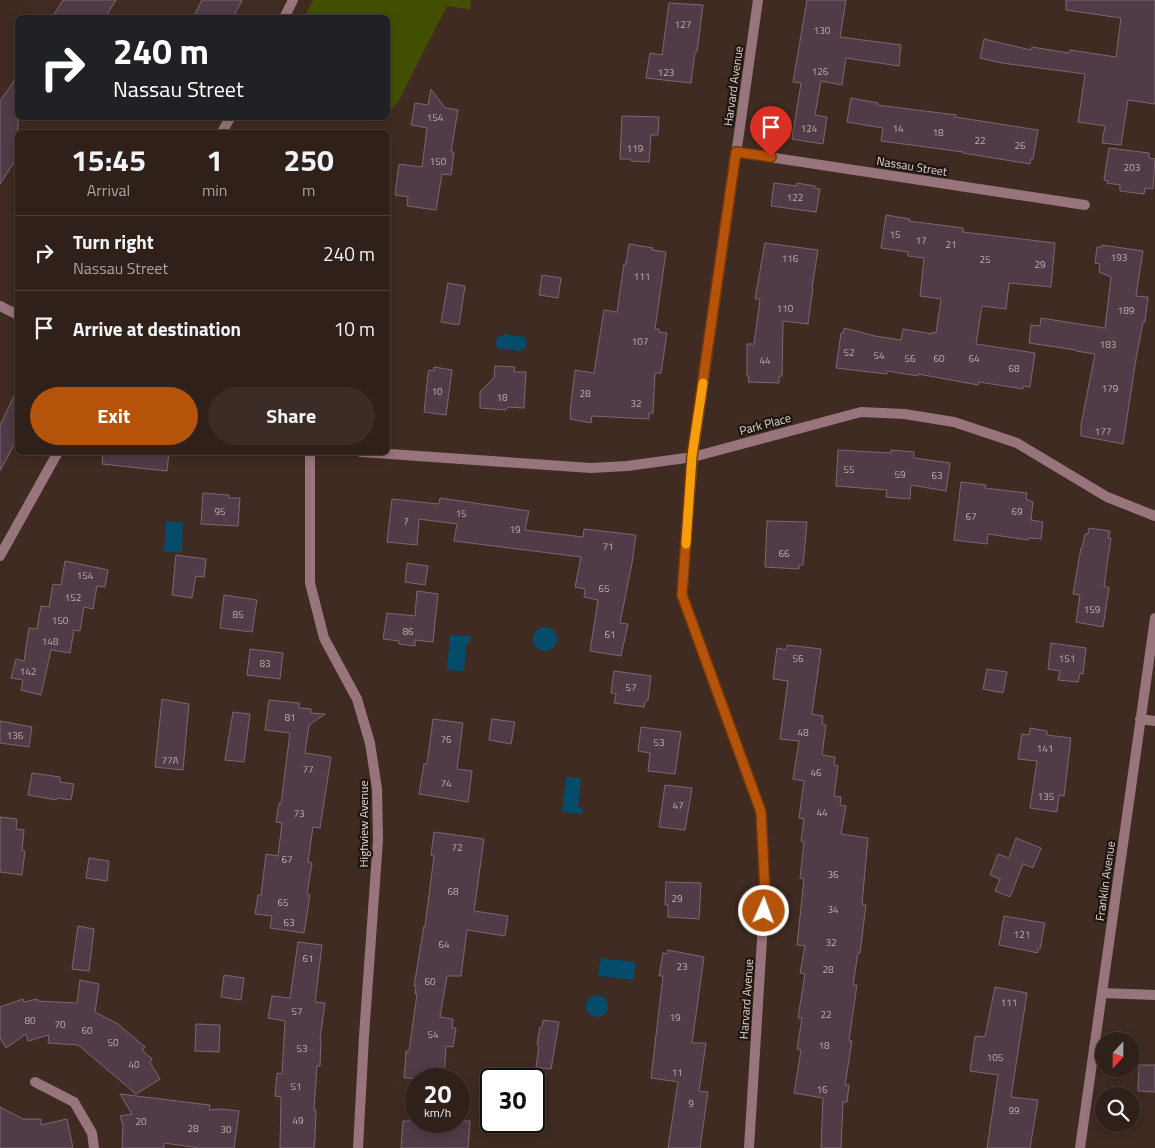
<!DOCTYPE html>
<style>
body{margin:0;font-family:"Titillium Web",sans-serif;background:#3b2d26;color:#f1f3f6;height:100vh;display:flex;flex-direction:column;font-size:19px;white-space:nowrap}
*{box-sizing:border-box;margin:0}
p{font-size:16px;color:#a7a3a2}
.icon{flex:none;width:28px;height:28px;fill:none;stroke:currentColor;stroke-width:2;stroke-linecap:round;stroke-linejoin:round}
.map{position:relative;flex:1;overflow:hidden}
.panel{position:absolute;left:15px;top:130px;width:375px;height:325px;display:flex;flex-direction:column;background:#2f2019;border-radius:8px;box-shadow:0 2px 12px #0003,0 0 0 1px #4a3e38}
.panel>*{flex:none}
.hud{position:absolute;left:15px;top:15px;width:375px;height:105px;border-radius:8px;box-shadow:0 2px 12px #0003,0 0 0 1px #4a3e38;background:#202124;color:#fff;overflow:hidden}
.needle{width:32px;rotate:201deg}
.controls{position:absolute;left:1095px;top:1032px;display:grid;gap:10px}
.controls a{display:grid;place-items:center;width:45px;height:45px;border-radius:50%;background:#2f2019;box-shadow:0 2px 12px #0003,0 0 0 1px #4a3e38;font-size:25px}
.speed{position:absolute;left:405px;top:1068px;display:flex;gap:10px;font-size:25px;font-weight:700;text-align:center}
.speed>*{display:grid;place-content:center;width:65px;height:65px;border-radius:50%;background:#2f2019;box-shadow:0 2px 12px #0003,0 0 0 1px #4a3e38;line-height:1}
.speed small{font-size:12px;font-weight:400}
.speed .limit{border:2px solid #111;border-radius:8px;background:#fff;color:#111}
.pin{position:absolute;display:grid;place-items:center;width:42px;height:42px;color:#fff;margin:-51px -21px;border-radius:50% 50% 50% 0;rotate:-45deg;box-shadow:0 0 5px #0007}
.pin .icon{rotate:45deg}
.me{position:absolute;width:55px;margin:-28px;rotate:2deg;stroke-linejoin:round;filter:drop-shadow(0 0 4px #0008)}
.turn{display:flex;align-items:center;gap:18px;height:105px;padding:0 15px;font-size:22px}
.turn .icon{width:65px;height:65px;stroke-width:2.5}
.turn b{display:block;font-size:35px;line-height:42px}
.eta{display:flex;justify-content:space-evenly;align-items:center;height:85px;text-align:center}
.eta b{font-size:30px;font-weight:700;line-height:35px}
.button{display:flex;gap:10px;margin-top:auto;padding:10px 15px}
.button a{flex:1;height:58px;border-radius:30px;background:#b45309;color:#fff;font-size:20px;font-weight:700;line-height:58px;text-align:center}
.button a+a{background:#3b2d26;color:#f1f3f6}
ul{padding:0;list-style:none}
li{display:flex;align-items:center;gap:15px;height:75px;padding:0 15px;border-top:1px solid #4a3e38}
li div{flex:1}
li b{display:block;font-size:19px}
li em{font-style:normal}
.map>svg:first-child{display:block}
.green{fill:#424f03}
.water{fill:#054c6a}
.building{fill:#503b47;stroke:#7d6673}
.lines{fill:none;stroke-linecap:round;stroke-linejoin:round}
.street{stroke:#98757c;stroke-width:10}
.route-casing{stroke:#753606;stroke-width:12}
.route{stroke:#b45309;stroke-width:9}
.slow{stroke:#f59e0b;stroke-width:9}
.labels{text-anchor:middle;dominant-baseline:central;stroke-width:4.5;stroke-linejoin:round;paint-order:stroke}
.number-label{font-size:10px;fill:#bdaeac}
.street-label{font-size:12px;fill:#e1d4cd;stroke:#1f1611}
</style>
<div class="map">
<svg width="1155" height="1148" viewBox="0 0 1155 1148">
<rect width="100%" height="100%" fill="#3f2b21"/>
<path class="green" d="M313,0H471L470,10L447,6L398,102L388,113V18L304,17Z"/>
<path class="water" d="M504,334L522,336L527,340L526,347L521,351L499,349C495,345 495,342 498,337Z
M166,521L183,522L182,552H164Z
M533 639a12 12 0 1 1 24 0a12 12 0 1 1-24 0Z
M450,635L471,636L470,643H466L464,671L447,670Z
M566,777L581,778L578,808H583L582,814L562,812Z
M601,958L636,962L633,980L598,976Z
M586 1006a11 11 0 1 1 22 0a11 11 0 1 1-22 0Z"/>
<path class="building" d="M63,0H116L105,18H52Z
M202,0H242L233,18H193Z
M807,0H846L840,37L901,45L899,66L846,58L842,85L821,81L815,115L827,117L823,144L792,139L801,83L793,82Z
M1066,0H1155V104L1128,100L1121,145L1102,143L1105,126L1078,122L1085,74L1002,63L980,58L984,39L1031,50L1032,47L1069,53L1070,50L1116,57L1121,18L1066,10Z
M669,3L703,5L697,52H695L691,83L646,78L650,53L662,55Z
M18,75V156L0,184V101Z
M431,89L445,108L458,110L451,152H454L451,175L442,174L436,210L407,206L408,197L395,195L399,164L422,167L427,128L411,125L415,103L428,105Z
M851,98L878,103L877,105L956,115L955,117L1038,130L1033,159H1031L1030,164L963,153V152L881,141L883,128L847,122Z
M622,116L659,117L658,135H651L649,162L631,161V159H620Z
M1109,148L1149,153V158L1155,159L1153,189L1145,188L1144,194L1120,191V185L1107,183L1108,181L1104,180Z
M774,183L797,186V183L815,186L814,188L820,189L816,212L771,206Z
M886,215L910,219L909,221L963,228V232L1055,243L1051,287L1009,283L1006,309L982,306L976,344L1035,353L1030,387L1023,386V389L979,382L978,385L918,374V376L887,371V374L836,368L841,333H843L844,328L875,336L901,340L903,329L933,334V332L936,333L941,299L920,296L924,258L908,256V252L881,248Z
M765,243L818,250L812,288H813L808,324L783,321L782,376H779V383L748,382L749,376H747V344H754L760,299H755Z
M629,244L653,248L652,250L666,252L655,329H659V332L667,333L661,373H655L653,413H649V419L592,416L591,423L570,419L571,412H570L575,370L594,373L604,310L617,312L624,264H626Z
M1102,245L1143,251L1136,296L1148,297L1145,322H1143L1136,359L1123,444L1081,436V425L1095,354L1076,351V350L1029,343L1031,325L1040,326L1041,318L1105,328L1111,277L1099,272L1100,264L1095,263L1097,247H1102Z
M542,275L561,278L558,298L539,295Z
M448,283L465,286L459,325L441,322Z
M495,366L515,367L514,372H526L524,408L508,407L506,410L480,408V392L494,378Z
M434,367L452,370L446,415L424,412L428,374L429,370L434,371Z
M18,388V437L0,471V425Z
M838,450L891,453V450L914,452V458L950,463L946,491L911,485L910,499L886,497L887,490L836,486Z
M103,452H169L167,471L102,464Z
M961,482L986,485L985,488L1027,493L1026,499L1033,502L1031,520L1043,522L1041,539L1029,538L1028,540L988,534L987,544L954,540Z
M203,493L229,495V498H240L238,526L201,524Z
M440,498L529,511L525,530L583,537L584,529L636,535L632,563L620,623L628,624L621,656L590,651L598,600L584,597L585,589L575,587L581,557L454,541L457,524L419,519L417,545L387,542L392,499L439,504Z
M767,521L807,522L803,565H799V569L765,567Z
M1089,528L1110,531L1108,538H1111L1104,586L1109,588L1103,627L1076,622L1080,595L1073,594L1081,548L1082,549L1085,534H1088Z
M176,555L206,559L204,577L196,576L192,598L172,595Z
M65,561L108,570L105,587L97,586L93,609L84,607L80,631L74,630L70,653L51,650L41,695L21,690L23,680L11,678L16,659L24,661L29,628L37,629L41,606L49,607L53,584L61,585Z
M407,563L428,566L425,585L405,582Z
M417,591L438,594L433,642L415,640V646L399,644V641L383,639L387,613L415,616Z
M224,595L257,600L252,632L220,628Z
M1051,643L1086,648L1083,674L1080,673L1078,682L1058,680L1060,671L1048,669Z
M787,645L821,649L812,714L823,716L822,724L826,725L822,755L835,757L834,765L838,766L834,796L841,797L840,805L846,806L841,834L868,838L862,904L866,905L860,953H858L853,985H857L849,1040L852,1041L845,1085H849L847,1102H843L841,1148H821L823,1098L794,1093L801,1050L797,1049L802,1018H798L805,974L800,973L805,946L797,945L804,879L800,878L804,842L801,841L804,819L799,818L804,781L793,779L799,741L780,739L788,681L773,679L777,648L786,650Z
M250,649L283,653L280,679L247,675Z
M987,669L1007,672L1003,693L983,689Z
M614,671L651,676L648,700L645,702L644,707L614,703L616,694L611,693Z
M162,699L189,704L183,770L155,767Z
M269,700L299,703V708L311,709V713L325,714L309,725L305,753L331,757L320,828L313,827L308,862L312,863L307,894L310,895L304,933L270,928L272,916L255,914L258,895H261L266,854L278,856L282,823L276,822L279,803L281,804L290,733L265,730Z
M233,712L250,714L244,762L225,760Z
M433,719L463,723L457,769L472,771L468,802L419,794L424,764H427Z
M492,719L515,722L511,744L489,740Z
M0,721L32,727L29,747L0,743Z
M641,727L681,732L675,774L648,771L650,753L638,751Z
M1030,728L1047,731V735L1071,738L1064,796L1059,795L1057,812L1030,808L1037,761L1018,759L1022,734L1029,735Z
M32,773L60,777V782L74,784L71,800L58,798L57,800L28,795Z
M665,785L692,788L685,830L659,827Z
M0,817L17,819L16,829L24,830L22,851H25L22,875L0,872Z
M434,832L484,839L474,911L508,916L505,936L467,930L461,976H447L440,1017L453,1019L452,1028H456L453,1047L446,1046L444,1079L404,1078L406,1051H409L417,994H415L416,986H414L424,926H425L434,856L431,855Z
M1016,838L1041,848L1033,868L1023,864L1010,897L995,891L1000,879L990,875L998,854L1009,858Z
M89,858L109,861L107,881L86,878Z
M666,882L701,883L699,919L668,917V905H665Z
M1004,916L1045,923L1040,949H1038V953L999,945Z
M78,926L94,929L89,971L72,969Z
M298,942L322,945L315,1002L325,1003L320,1038H321L320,1066H317L314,1110H316L315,1138L314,1148H280L281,1097L275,1096L277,1073L282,1074L285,1021L268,1018L272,996L290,998Z
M668,950L704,957L692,1043H706L699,1091L708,1092L700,1148H668L678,1082L651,1078L663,976H659L663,953L667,954Z
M224,975L244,978L241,1000L221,997Z
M80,980L99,984L95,1012L118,1024L145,1047L142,1050L152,1059L150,1062L160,1079L136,1094L78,1045L48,1043L49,1035L28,1041L26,1034L6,1048L0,1038V1007L23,999L24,1002L37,999V1001L77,1003Z
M995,987L1027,993L1011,1097L1038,1100L1030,1148H987L998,1075L970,1071L975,1036L985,1037Z
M543,1020L559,1022L551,1069L536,1067L539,1046L537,1045L540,1027H542Z
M196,1024L220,1025L219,1052L195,1051Z
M1139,1065H1155V1092L1138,1091Z
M120,1094L210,1105L209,1110L221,1109L239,1111L234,1148H200L164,1143V1148H122L123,1125L120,1116L132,1114Z
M0,1107L23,1119H41V1125L67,1119L73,1148H0Z
M403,1121H470L468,1148H401Z"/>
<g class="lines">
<path class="street" d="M284,18L293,0
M222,132L230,118
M736,152L1085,205
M0,306L18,315
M310,452V583L324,638L357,699L370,743L377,789L378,840L364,1036L358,1148
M361,452L591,468L627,466L693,457L861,412L904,414L954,422L1017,443L1107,497L1155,516
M0,556L58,452
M1140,719L1155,721
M1102,993L1155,995
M35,1082L74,1102L92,1133L94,1148
M749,1148L765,891L761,812L682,595L693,457L758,0
M1080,1148L1155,618"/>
</g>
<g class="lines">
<g class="route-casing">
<path id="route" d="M764,911L765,891L761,812L682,595L692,456L736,152L771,157"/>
</g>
<use href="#route" class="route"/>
<path class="slow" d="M686,544L692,456L703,383"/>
</g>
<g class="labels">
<g class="number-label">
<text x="683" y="24">127</text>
<text x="822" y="30">130</text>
<text x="820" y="71">126</text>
<text x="666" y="72">123</text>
<text x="435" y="117">154</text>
<text x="809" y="128">124</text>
<text x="898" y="128">14</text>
<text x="938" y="132">18</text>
<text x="980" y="140">22</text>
<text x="1020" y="145">26</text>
<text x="635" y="148">119</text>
<text x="438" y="161">150</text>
<text x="1132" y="167">203</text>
<text x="795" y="197">122</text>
<text x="895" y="234">15</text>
<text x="921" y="240">17</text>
<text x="951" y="244">21</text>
<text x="1119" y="257">193</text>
<text x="790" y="258">116</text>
<text x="985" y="259">25</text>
<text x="1040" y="264">29</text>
<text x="642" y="276">111</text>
<text x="785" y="308">110</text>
<text x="1126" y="310">189</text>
<text x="640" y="341">107</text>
<text x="1108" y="344">183</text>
<text x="849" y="352">52</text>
<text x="879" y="355">54</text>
<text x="910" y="358">56</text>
<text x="939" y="358">60</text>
<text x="974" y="358">64</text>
<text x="765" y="360">44</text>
<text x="1014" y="368">68</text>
<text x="1110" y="388">179</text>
<text x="437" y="391">10</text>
<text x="585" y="393">28</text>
<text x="502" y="397">18</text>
<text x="636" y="403">32</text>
<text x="1103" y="431">177</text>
<text x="849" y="469">55</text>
<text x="900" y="474">59</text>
<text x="937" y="475">63</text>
<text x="220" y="511">95</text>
<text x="1017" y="511">69</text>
<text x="461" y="513">15</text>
<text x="971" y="516">67</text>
<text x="406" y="521">7</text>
<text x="515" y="529">19</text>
<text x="608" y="546">71</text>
<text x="784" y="553">66</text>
<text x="85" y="575">154</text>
<text x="604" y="588">65</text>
<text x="73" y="597">152</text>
<text x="1092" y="609">159</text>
<text x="238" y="614">85</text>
<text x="60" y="620">150</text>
<text x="408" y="631">86</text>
<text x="610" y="634">61</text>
<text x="50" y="641">148</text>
<text x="798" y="658">56</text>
<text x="1067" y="658">151</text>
<text x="265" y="663">83</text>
<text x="28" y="671">142</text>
<text x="631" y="687">57</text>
<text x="290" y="717">81</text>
<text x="803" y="732">48</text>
<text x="15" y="735">136</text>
<text x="446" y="739">76</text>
<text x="659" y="742">53</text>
<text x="1045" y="748">141</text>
<text x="170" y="760">77A</text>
<text x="308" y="769">77</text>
<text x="816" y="772">46</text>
<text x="446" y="783">74</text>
<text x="1046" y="796">135</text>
<text x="678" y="805">47</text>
<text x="822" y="812">44</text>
<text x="299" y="813">73</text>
<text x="457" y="847">72</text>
<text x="287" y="859">67</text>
<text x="833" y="874">36</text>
<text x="453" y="891">68</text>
<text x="677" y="898">29</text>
<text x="283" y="902">65</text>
<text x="833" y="909">34</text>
<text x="289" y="922">63</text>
<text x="1022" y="934">121</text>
<text x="831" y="942">32</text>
<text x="444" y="944">64</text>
<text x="308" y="958">61</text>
<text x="682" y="966">23</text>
<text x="828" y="969">28</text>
<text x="430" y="981">60</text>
<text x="1009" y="1002">111</text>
<text x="297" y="1011">57</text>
<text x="826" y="1014">22</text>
<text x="675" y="1017">19</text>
<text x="30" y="1020">80</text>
<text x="60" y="1024">70</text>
<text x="87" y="1030">60</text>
<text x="433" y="1034">54</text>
<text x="113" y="1042">50</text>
<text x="824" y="1045">18</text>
<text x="302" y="1048">53</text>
<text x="995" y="1057">105</text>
<text x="134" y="1064">40</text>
<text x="677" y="1072">11</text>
<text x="296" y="1086">51</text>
<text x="822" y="1089">16</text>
<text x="691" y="1103">9</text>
<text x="1014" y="1110">99</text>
<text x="298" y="1120">49</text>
<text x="141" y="1121">20</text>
<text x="193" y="1128">28</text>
<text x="226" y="1129">30</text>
</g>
<g class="street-label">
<text transform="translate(733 86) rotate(-82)">Harvard Avenue</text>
<text transform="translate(912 166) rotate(9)">Nassau Street</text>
<text transform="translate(765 424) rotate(-15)">Park Place</text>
<text transform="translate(363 824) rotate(-90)">Highview Avenue</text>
<text transform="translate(1105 881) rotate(-82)">Franklin Avenue</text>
<text transform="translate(746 999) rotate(-86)">Harvard Avenue</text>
</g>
</g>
</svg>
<div class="controls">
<a><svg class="needle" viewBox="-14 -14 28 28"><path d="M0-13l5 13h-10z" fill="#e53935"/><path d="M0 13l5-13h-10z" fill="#a7a3a2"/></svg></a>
<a><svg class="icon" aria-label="search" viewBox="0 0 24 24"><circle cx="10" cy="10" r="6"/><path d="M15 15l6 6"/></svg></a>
</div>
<div class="speed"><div>20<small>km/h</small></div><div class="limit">30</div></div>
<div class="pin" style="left:771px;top:157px;background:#d93025"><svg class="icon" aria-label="arrive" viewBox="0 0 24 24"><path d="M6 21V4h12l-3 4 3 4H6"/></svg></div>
<svg class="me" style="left:764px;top:911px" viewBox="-20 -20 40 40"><circle r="17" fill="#b45309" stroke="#fff" stroke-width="3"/><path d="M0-11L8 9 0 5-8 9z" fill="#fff"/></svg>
<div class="hud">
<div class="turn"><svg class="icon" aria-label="right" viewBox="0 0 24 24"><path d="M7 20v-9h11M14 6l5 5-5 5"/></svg><div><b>240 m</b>Nassau Street</div></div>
</div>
<section class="panel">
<div class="eta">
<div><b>15:45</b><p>Arrival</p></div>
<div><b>1</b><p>min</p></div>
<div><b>250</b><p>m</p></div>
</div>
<ul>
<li><svg class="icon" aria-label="right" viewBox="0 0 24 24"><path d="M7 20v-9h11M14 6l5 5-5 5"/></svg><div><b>Turn right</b><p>Nassau Street</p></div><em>240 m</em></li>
<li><svg class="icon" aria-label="arrive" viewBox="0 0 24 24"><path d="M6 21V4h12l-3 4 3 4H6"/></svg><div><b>Arrive at destination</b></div><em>10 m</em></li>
</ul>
<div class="button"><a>Exit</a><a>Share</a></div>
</section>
</div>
